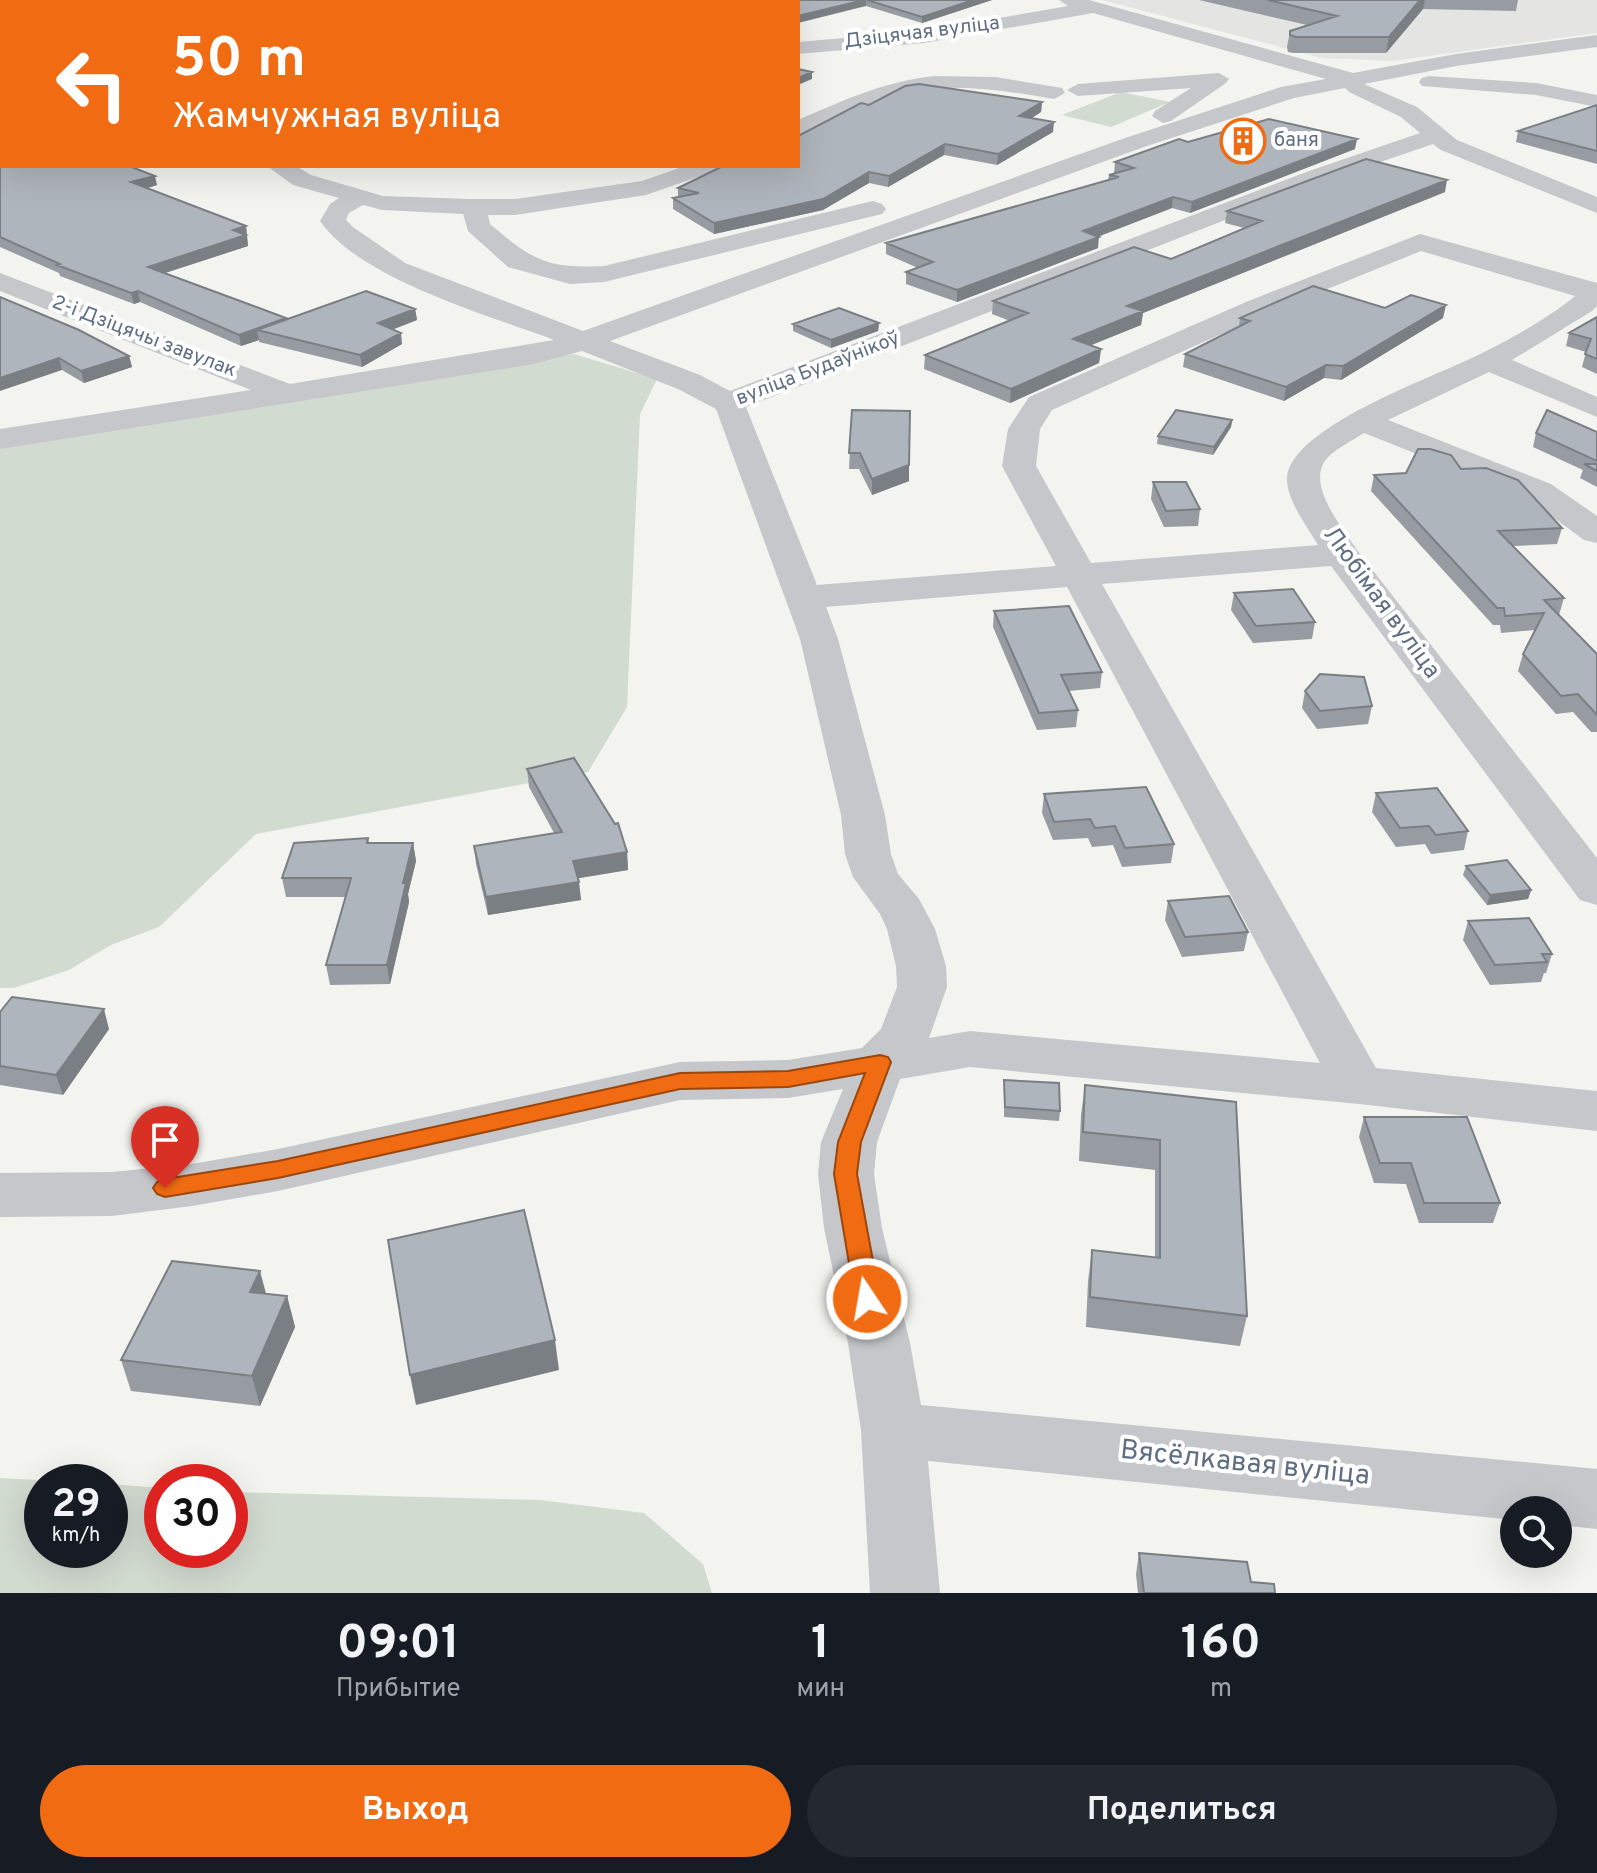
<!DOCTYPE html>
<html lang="ru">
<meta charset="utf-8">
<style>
body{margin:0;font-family:Overpass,sans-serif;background:#242831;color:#f1f3f6;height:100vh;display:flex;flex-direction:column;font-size:30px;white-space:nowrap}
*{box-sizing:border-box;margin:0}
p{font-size:26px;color:#9ea1a6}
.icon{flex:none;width:44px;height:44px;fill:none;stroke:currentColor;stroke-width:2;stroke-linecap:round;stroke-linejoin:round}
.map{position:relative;height:1593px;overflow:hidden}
.sheet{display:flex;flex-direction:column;background:#171b24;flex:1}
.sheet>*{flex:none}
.top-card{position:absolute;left:0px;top:0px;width:800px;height:168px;box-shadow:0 8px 32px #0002;background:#f06b12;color:#fff;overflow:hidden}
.fabs{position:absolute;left:1500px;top:1496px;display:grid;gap:16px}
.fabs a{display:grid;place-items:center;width:72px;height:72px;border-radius:50%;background:#171b24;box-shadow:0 8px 32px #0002;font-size:40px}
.speed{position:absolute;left:24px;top:1464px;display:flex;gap:16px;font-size:40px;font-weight:700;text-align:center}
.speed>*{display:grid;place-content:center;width:104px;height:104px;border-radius:50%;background:#171b24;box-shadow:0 8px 32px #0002;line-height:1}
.speed small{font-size:20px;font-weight:400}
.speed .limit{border:12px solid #d22;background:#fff;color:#111}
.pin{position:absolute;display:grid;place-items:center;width:68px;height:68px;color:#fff;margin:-82px -34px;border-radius:50% 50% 50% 0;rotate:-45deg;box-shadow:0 0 8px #0007}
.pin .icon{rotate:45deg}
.me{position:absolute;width:88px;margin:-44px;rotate:348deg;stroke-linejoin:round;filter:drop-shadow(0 0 6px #0008)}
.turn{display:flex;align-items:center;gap:28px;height:168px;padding:0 40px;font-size:36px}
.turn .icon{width:104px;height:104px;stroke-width:2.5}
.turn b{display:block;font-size:56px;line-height:68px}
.eta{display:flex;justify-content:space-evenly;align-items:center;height:136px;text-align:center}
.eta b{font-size:48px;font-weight:700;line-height:56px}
.button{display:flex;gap:16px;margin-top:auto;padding:16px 40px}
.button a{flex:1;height:92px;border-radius:48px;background:#f06b12;color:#fff;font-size:32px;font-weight:700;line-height:92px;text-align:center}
.button a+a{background:#242831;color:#f1f3f6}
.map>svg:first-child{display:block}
.built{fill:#e4e4e3}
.green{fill:#d2dbd0}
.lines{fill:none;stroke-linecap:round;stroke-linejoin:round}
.minor{fill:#c5c7cb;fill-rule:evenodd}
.wall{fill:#969ca2}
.shaded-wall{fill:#7a7f84}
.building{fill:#afb5bc;stroke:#7a7f84;stroke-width:2}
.route{fill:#f06b12;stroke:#9c460c;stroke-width:2}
.labels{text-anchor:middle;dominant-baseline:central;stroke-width:8;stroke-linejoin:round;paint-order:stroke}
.far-street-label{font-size:20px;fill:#606e83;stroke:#fff}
.far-poi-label{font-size:20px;fill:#606e83;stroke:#fff;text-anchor:start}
.street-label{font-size:24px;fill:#606e83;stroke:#fff}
.near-street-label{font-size:28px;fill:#606e83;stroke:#fff}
</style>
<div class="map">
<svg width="1597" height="1593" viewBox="0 0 1597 1593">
<rect width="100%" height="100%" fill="#f3f4ef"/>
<path class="built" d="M1102,0H1597V33L1393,61L1322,58Z"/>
<path class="green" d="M1121,92L1170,102L1111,127L1062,115Z
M574,354L657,379L640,414L627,707L588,772L256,834L159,927L111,945L69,970L14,988H0V446Z
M0,1478L72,1482H42V1550H110V1484L162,1488V1550H230V1492L540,1500L644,1513L703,1564L712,1593H0Z"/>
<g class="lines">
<path class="minor" d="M149,0H167L168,2H150Z
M1059,0H1089L1353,73L1456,54L1597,35V47L1456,66L1364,84L1417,107L1457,140L1597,197V213L1441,150L1433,144L1325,181L746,407L817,585L1056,566L1002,466L1008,429L1029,397L1246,302L1420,234L1597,283V306L1592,311L1512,360L1597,397V417L1489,372L1388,420L1551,484L1597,516V543L1584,540L1527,498L1364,433C1352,441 1330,451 1323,464C1310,491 1344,529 1357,550L1597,858V905L1580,900L1331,566L1102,584L1376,1068L1597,1091V1131L1359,1104L970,1067L900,1079L877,1142L874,1174L882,1228L910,1343L921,1405L1597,1469V1529L1558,1525V1510H1514V1520L928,1461L940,1593H870L861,1430L848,1343L824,1228L818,1174L821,1142L843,1089L788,1098L680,1100L278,1191L192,1206L112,1216L0,1217V1173L112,1172L192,1164L278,1149L680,1062L788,1060L862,1048L881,1029L897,987L896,966L887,929L880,914L853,877L845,854L841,815L800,639L716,409L678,389L582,351L534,364L0,449V429L251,390L0,291V273L290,384L554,340C488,315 360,279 320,221L330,204L339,198L293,185L267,166H296L311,175L383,196L470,199H515L642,181L685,166H719L715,171L646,195L515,215H488L490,224C532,260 547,269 604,266L873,201L882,204L886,209L882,214L604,282L570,284L508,267L468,231L463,214L382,210L363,205L349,213L346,220L353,227L405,263L583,331L1128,137L1281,87L1326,79L1093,13L924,43L798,54V42L924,31L1068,6ZM1345,88L1349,92L1401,117L1420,133L1309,171L730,391L700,375L610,341L1144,147L1294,98ZM1421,251L1575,296C1549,318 1507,341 1476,356C1434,377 1288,428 1287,479C1287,501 1307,526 1318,545L1091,563L1036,466L1040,429L1052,410L1266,314ZM1067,587L1320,1063L970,1031L929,1038L947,987L946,966L935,929L919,899L898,874L891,854L885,815L838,639L826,607Z
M1219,73L1229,79L1226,83L1171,121L1163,123L1152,116L1155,111L1191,88L1078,96L1067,90L1078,84Z
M935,76L995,77L1062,88L1065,93L1054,99C996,89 934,79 877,101C851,111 826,128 798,135V120C844,100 885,81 935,76Z
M1429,76L1536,83L1597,95V107L1536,95L1422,86L1419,82L1422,78Z"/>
</g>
<path class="wall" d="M202,0H992L922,23L866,6L798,2H204Z
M1199,0H1518L1516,11L1423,9L1386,53H1293L1288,52L1287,47L1290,31L1307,25Z
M1042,102L1041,112L1032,118L1053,132L997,165L944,155L888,187L869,183L823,210L714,234L673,209V198L678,197V188L798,166L869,105Z
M1597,105V164L1516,142L1518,131Z
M1188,142L1355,149L1190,213L1172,208L1098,236V248L957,302L906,284V272L918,268L886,254V243L1108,180L1109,175L1116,173H1114L1115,162Z
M0,155L157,185L147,188L246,226L248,246L164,273L286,319L415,309L417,320L393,329L402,344L362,367L259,342V340L241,346L140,302L134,304L60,276L59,273L0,247Z
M1445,192L1143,313L1141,325L1090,345L1101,349L1099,363L1010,403L924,369L925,355L1010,321L992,314L993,301L1171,259L1244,228L1225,223L1227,211Z
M0,297L129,356L132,367L84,383L62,370Z
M1385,308L1443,318L1341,380L1324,378L1284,401L1183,367L1185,354L1239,327L1240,318Z
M1597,317V374L1582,367L1586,352L1566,346L1569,333Z
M879,323L878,331L831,348L793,331V324Z
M852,410L909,481L872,495L859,469H849Z
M1232,420L1231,427L1213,455L1157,444L1158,436Z
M1597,432V487L1580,478L1583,470L1533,447L1536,433Z
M1461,469L1562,528L1557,544L1512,546L1564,598L1559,615L1597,654V732H1591L1573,712L1556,714L1518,671L1523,654L1535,630L1501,633L1500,625H1493L1371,491L1374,475Z
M1153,482L1200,509L1198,526L1164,527L1151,499Z
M1234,593L1315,622L1312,639L1253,643L1231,610Z
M994,611L1102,672L1100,688L1069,691L1078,710L1076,727L1037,730L993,627Z
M1305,691L1372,706L1368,724L1317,729L1302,708Z
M527,769L627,852L628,870L578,878L581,900L488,915L476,864L474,846L554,833L529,787Z
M1376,793L1468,831L1464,850L1431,854L1425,844L1396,847L1372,812Z
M1044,794L1174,844L1171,863L1122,867L1113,845L1092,847L1088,838L1053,840L1042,813Z
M368,838L369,843H413L416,861L408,894L409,902L390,984L330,985L326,965L346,897H286L282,878Z
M1466,866L1531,890L1528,899L1487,905L1463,875Z
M1168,901L1248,932L1244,951L1182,957L1165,920Z
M1468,921L1552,954L1546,973H1544L1541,982L1490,985L1463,940Z
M0,1012L109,1029L63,1095L0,1085Z
M1004,1080L1060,1111L1059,1121L1004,1117Z
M1085,1085L1236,1102L1247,1316L1240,1346L1086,1327L1088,1281L1092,1250L1155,1258V1170L1079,1161L1081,1115Z
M1364,1117L1500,1203L1493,1223H1419L1406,1184L1374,1183L1359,1137Z
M287,1296L295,1327L260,1406L131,1391L121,1360Z
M1139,1553L1251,1582L1275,1593H1138L1136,1574Z"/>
<path class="shaded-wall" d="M99,0H140L123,2H99Z
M866,0V6L798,23V16Z
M973,0H992L922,23V17Z
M1420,0H1425L1423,9L1386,53L1389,37Z
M812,72V79L798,85V78Z
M1042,102L1041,112L1018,126L1019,116Z
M1054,122L1053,132L997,165L998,154Z
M1357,139L1355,149L1190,213L1192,202Z
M945,144L944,155L888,187L889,176Z
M869,172V183L823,210L714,234V223Z
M155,176L157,185L134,192L131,182Z
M1447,180L1445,192L1143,313L1141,325L1072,353L1073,339L1127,306Z
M1173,197L1172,208L1082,243L1083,231Z
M246,226L248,246L150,278L148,267L233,230Z
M1099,237L1098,248L957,302V290Z
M138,291L140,302L134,304L131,293Z
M1446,305L1443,318L1341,380L1343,366Z
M415,309L417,320L379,335L378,323Z
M286,318L275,334L257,330L259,340L241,346L239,335Z
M879,323L878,331L831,348V340Z
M401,333L402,344L362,367L360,355Z
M1101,349L1099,363L1010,403L1011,389Z
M129,356L132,367L84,383L81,371Z
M59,358L62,370L0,391V378Z
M1326,365L1324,378L1284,401L1286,387Z
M1232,420L1231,427L1213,455L1214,447Z
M909,465V481L872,495V479Z
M413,843L416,861L408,894L409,902L390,984L387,965L403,883Z
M627,852L628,870L574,879L573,861Z
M579,882L581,900L488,915L486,897Z
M1531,890L1528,899L1487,905L1490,895Z
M104,1009L109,1029L63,1095L56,1075Z
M260,1271L268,1301L250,1292Z
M287,1296L295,1327L260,1406L252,1376Z
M555,1340L559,1370L416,1405L410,1375Z"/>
<path class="building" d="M2,0H85L86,2H2Z
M208,0H864L798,16V2H210Z
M867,0H973L922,17Z
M1268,0H1420L1389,37H1296L1290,35V31L1337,16Z
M2,8V59L0,49V9Z
M0,64H2V90L0,88Z
M798,69L812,72L798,78Z
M919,84L1042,102L1019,116L1054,122L998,154L945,144L889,176L869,172L823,199L714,223L673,198L699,193L678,188L723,166H798V136L861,103L869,105L905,86Z
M2,105V142V137L0,138V106Z
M1597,105V151L1518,131Z
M1269,119L1357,139L1192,202L1173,197L1083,231L1099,237L957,290L906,272L933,262L886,243L1119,177L1109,175L1134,168L1115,162L1179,139L1188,142Z
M2,154V166H129L155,176L131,182L246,226L233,230L246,235L148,267L286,318L239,335L138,291L131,293L57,265L60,264L0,237V155Z
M1366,159L1447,180L1127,306L1143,311L1073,339L1101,349L1011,389L925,355L1028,313L993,301L1134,247L1171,259L1262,221L1227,211Z
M1313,286L1385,308L1411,295L1446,305L1343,366L1326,365L1286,387L1185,354L1250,321L1240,318Z
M366,291L415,309L378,323L401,333L360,355L257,330Z
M0,297L79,330L129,356L81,371L59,358L0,378Z
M839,308L879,323L831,340L793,324Z
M1597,317V359L1585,354L1591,339L1569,333Z
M852,410L910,411L909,465L872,479L860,453H849Z
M1176,410L1232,420L1214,447L1158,436Z
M1547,410L1597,432V461L1536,433Z
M1418,449H1430L1451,455L1461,469L1486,468L1518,480L1562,528L1498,531L1564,598L1544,600L1597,654V715L1578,694L1561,696L1523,654L1544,613L1505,616L1504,608H1497L1374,475L1406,473Z
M1584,464H1597V471Z
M1153,482H1186L1200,509L1166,511Z
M1293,589L1315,622L1256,626L1234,593Z
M1069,606L1102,672L1061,675L1078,710L1039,713L994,611Z
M1320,674L1364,677L1372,706L1320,711L1305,691Z
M574,758L615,824L618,823L627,852L573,861L579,882L486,897L474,846L562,832L527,769Z
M1146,787L1174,844L1125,848L1115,826L1095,828L1090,819L1054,822L1044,794Z
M1437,788L1468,831L1436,835L1429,826L1400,828L1376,793Z
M368,838L367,843H413L403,883H406L387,965H326L351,878H282L294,843Z
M1507,860L1531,890L1490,895L1466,866Z
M1229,896L1248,932L1185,937L1168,901Z
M1529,918L1552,954H1542L1547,962L1495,965L1468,921Z
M12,997L104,1009L56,1075L0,1066V1012Z
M1004,1080L1059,1083L1060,1111L1005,1107Z
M1085,1085L1236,1102L1247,1316L1090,1297L1092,1250L1160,1258V1140L1083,1132Z
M1364,1117H1467L1500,1203H1424L1411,1163H1380Z
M524,1210L555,1340L410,1375L388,1240Z
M172,1261L260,1271L250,1292L287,1296L252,1376L121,1360Z
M1139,1553L1247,1562L1251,1582L1274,1584L1275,1593H1144Z"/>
<path class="route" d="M880,1055L888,1057L891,1062L861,1142L857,1174L880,1299L876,1306L867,1309L858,1306L855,1299L834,1174L838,1142L865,1073L788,1087L680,1089L278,1178L165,1197L157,1194L153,1188L157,1182L165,1179L278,1161L680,1073L788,1071Z"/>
<defs>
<g id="building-ring" transform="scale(2.3)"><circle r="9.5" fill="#fff" stroke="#f06b12" stroke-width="1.5"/><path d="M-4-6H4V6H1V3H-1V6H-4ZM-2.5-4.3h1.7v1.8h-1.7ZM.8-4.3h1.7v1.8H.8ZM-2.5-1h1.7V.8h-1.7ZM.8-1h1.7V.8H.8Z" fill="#f06b12"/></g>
</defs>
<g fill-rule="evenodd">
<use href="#building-ring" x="1243" y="141"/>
</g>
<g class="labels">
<g class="far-street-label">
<text transform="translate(922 33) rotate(-7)">Дзіцячая вуліца</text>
<text transform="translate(144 337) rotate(21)">2-і Дзіцячы завулак</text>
<text transform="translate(818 369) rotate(-21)">вуліца Будаўнікоў</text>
</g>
<g class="far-poi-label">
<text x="1274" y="141">баня</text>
</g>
<g class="street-label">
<text transform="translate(1381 603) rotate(54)">Любімая вуліца</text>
</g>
<g class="near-street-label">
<text transform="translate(1245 1464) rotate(6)">Вясёлкавая вуліца</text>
</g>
</g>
</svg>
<div class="fabs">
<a><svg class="icon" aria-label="search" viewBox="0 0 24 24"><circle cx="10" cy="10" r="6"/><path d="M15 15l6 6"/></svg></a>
</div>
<div class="speed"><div>29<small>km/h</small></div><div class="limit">30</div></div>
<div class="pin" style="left:165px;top:1188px;background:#d93025"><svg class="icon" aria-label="arrive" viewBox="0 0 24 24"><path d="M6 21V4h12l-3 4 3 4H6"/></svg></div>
<svg class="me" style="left:867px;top:1299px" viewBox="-20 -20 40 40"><circle r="17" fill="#f06b12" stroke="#fff" stroke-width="3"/><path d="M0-11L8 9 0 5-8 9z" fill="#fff"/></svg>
<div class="top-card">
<div class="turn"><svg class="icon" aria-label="left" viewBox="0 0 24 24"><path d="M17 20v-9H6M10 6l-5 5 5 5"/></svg><div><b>50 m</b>Жамчужная вуліца</div></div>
</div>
</div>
<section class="sheet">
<div class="eta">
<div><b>09:01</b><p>Прибытие</p></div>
<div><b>1</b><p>мин</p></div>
<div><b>160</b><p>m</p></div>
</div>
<div class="button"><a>Выход</a><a>Поделиться</a></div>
</section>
